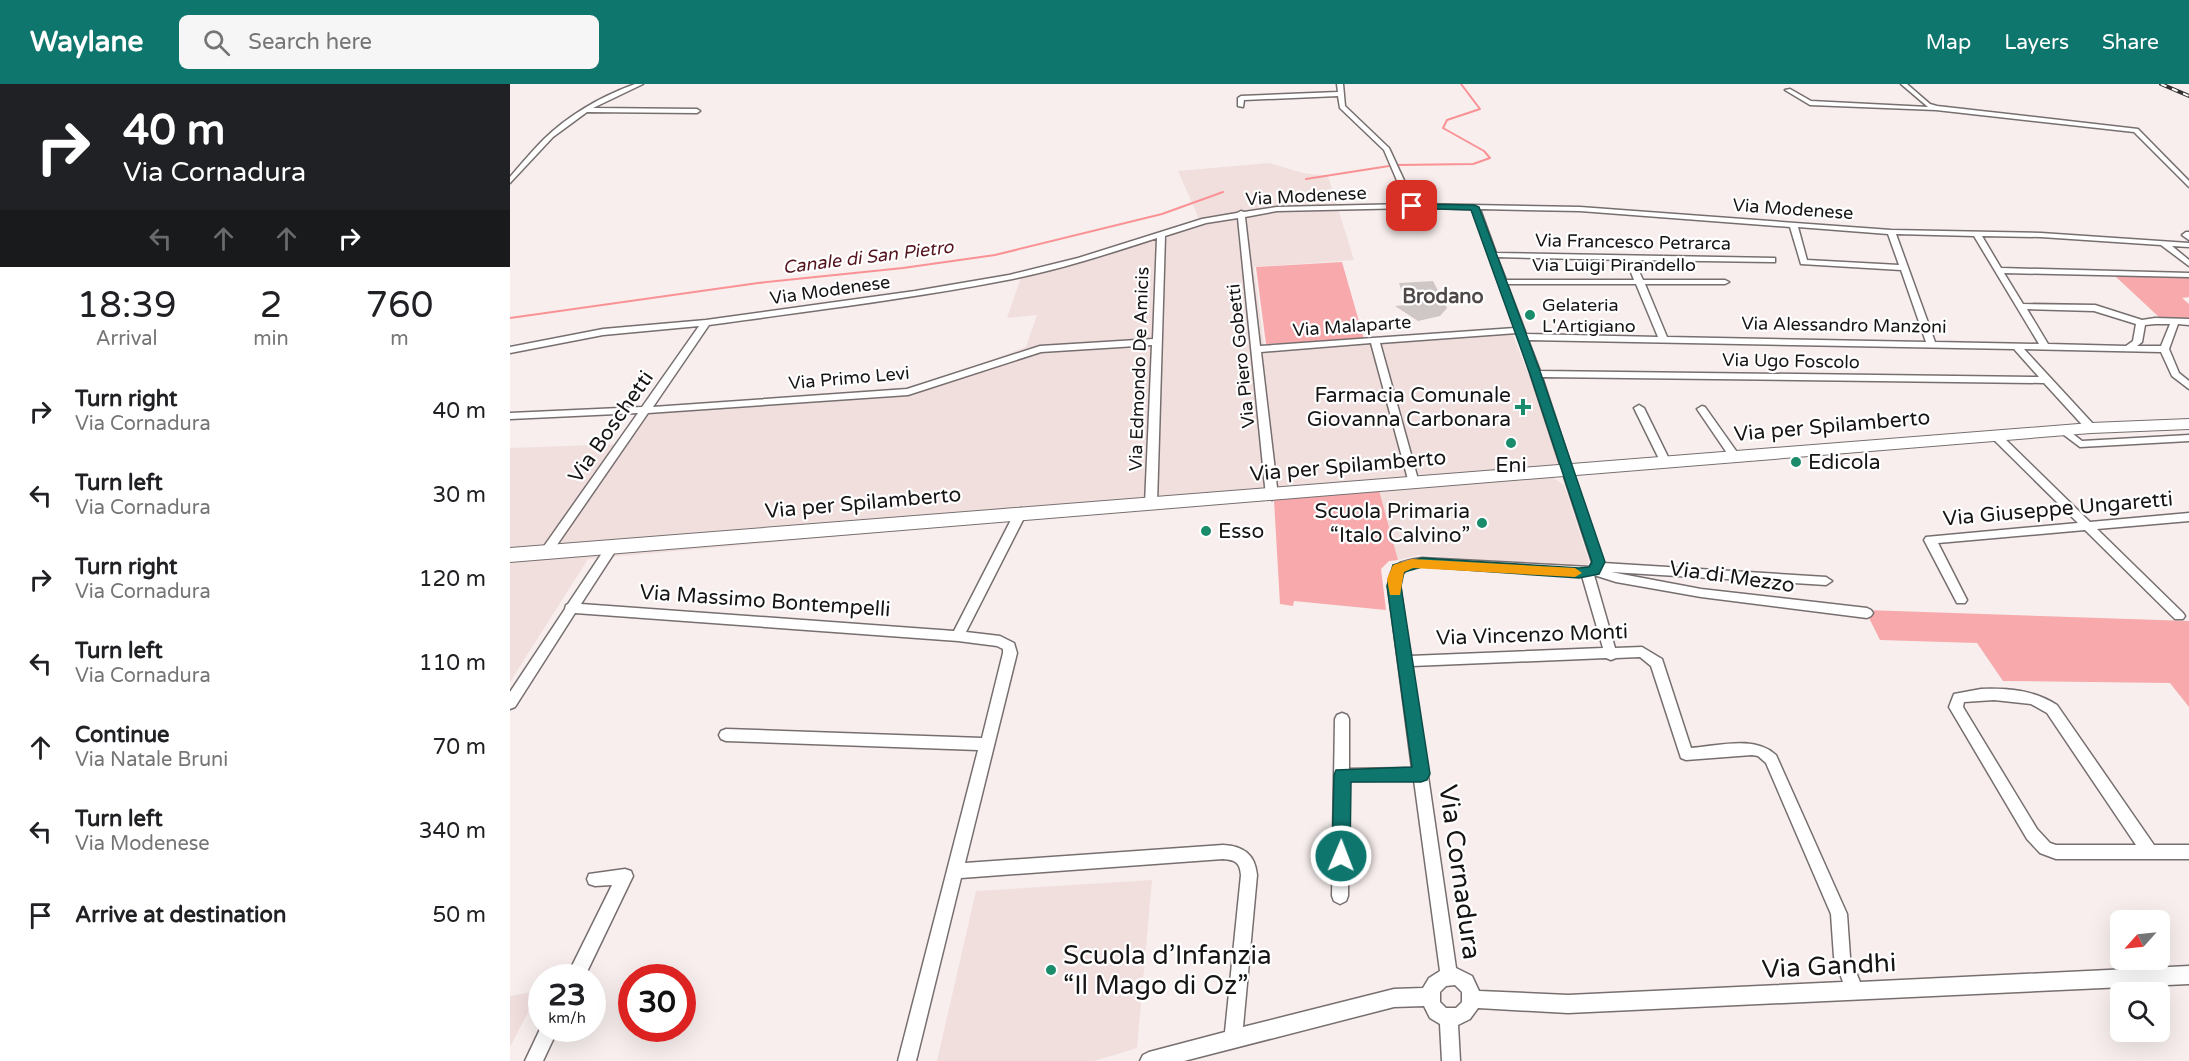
<!DOCTYPE html>
<meta charset="utf-8">
<style>
body{margin:0;font-family:"Varela Round",sans-serif;background:#f6f6f6;color:#202124;height:100vh;display:flex;flex-direction:column;font-size:22px;white-space:nowrap}
*{box-sizing:border-box;margin:0}
p{font-size:20px;color:#757577}
.icon{flex:none;width:33px;height:33px;fill:none;stroke:currentColor;stroke-width:2;stroke-linecap:round;stroke-linejoin:round}
.map{position:relative;flex:1;overflow:hidden}
.drawer{display:flex;flex-direction:column;background:#fff;width:510px}
.drawer>*{flex:none}
.guide{background:#202124;color:#fff;overflow:hidden}
.needle{width:39px;rotate:243deg}
.fabs{position:absolute;left:1600px;top:826px;display:grid;gap:12px}
.fabs a{display:grid;place-items:center;width:60px;height:60px;border-radius:9px;background:#fff;box-shadow:0 6px 24px #0002;font-size:30px}
.speed{position:absolute;left:18px;top:880px;display:flex;gap:12px;font-size:30px;font-weight:700;text-align:center}
.speed>*{display:grid;place-content:center;width:78px;height:78px;border-radius:50%;background:#fff;box-shadow:0 6px 24px #0002;line-height:1}
.speed small{font-size:15px;font-weight:400}
.speed .limit{border:9px solid #d22;background:#fff;color:#111}
.pin{position:absolute;display:grid;place-items:center;width:51px;height:51px;color:#fff;margin:-26px;border-radius:12px;box-shadow:0 3px 9px #0006}
.me{position:absolute;width:66px;margin:-33px;rotate:1deg;stroke-linejoin:round;filter:drop-shadow(0 0 4px #0008)}
.turn{display:flex;align-items:center;gap:21px;height:126px;padding:0 24px;font-size:27px}
.turn .icon{width:78px;height:78px;stroke-width:2.5}
.turn b{display:block;font-size:42px;line-height:51px}
.lanes{display:flex;align-items:center;height:57px;padding:0 24px;background:#0003;justify-content:center;gap:30px;direction:ltr}
.lanes .off{opacity:.35}
.eta{display:flex;justify-content:space-evenly;align-items:center;height:102px;text-align:center}
.eta b{font-size:36px;font-weight:600;line-height:42px}
ul{padding:0;list-style:none}
li{display:flex;align-items:center;gap:18px;height:84px;padding:0 24px}
li div{flex:1}
li b{display:block;font-size:22px}
li em{font-style:normal}
header{display:flex;align-items:center;gap:36px;box-sizing:border-box;height:84px;padding:0 30px;background:#0f766e;color:#fff}
header strong{font-size:28px}
nav{display:flex;gap:33px;margin-inline-start:auto;font-size:21px}
.search{width:420px;height:54px;background:#f6f6f6;display:flex;align-items:center;gap:15px;box-sizing:border-box;padding:0 21px;border-radius:9px;color:#757577;font-size:22px}
main{display:flex;flex:1;min-height:0}
.map>svg:first-child{display:block}
.built{fill:#f1dfde}
.green{fill:#f7a9ab}
.lines{fill:none;stroke-linecap:round;stroke-linejoin:round}
.stream{stroke:#fa9295;stroke-width:2}
.building{fill:#cfc6c6}
.minor-casing{stroke:#776f6f;stroke-width:3}
.primary-casing{stroke:#776f6f;stroke-width:2}
.minor{fill:#fff;fill-rule:evenodd}
.primary{fill:#fff;fill-rule:evenodd}
.rail-casing{stroke:#343130;stroke-width:4}
.rail{stroke:#fff;stroke-width:2;stroke-dasharray:6;stroke-linecap:butt}
.route{fill:#0f766e;stroke:#0a4d48;stroke-width:1.5}
.slow{fill:#f59e0b}
.poi-dot{fill:#1a8b6b;stroke:#fff;stroke-width:2}
.labels{text-anchor:middle;dominant-baseline:central;stroke-width:4.5;stroke-linejoin:round;paint-order:stroke}
.far-street-label{font-size:18px;fill:#171414;stroke:#fff}
.far-water-label{font-size:18px;font-style:italic;fill:#53131b;stroke:#fff}
.far-poi-label{font-size:18px;fill:#171414;stroke:#fff;text-anchor:start}
.far-quarter-label{font-size:20px;font-weight:bold;fill:#504949;stroke:#fff}
.poi-label{font-size:21px;fill:#171414;stroke:#fff;text-anchor:end}
.street-label{font-size:21px;fill:#171414;stroke:#fff}
.near-street-label{font-size:26px;fill:#171414;stroke:#fff}
.near-poi-label{font-size:26px;fill:#171414;stroke:#fff;text-anchor:start}
</style>
<header>
<strong>Waylane</strong>
<div class="search"><svg class="icon" aria-label="search" viewBox="0 0 24 24"><circle cx="10" cy="10" r="6"/><path d="M15 15l6 6"/></svg>Search here</div>
<nav><a>Map</a><a>Layers</a><a>Share</a></nav>
</header>
<main>
<section class="drawer">
<div class="guide">
<div class="turn"><svg class="icon" aria-label="right" viewBox="0 0 24 24"><path d="M7 20v-9h11M14 6l5 5-5 5"/></svg><div><b>40 m</b>Via Cornadura</div></div>
<div class="lanes"><svg class="icon off" aria-label="left" viewBox="0 0 24 24"><path d="M17 20v-9H6M10 6l-5 5 5 5"/></svg><svg class="icon off" aria-label="ahead" viewBox="0 0 24 24"><path d="M12 20V5M6 11l6-6 6 6"/></svg><svg class="icon off" aria-label="ahead" viewBox="0 0 24 24"><path d="M12 20V5M6 11l6-6 6 6"/></svg><svg class="icon" aria-label="right" viewBox="0 0 24 24"><path d="M7 20v-9h11M14 6l5 5-5 5"/></svg></div>
</div>
<div class="eta">
<div><b>18:39</b><p>Arrival</p></div>
<div><b>2</b><p>min</p></div>
<div><b>760</b><p>m</p></div>
</div>
<ul>
<li><svg class="icon" aria-label="right" viewBox="0 0 24 24"><path d="M7 20v-9h11M14 6l5 5-5 5"/></svg><div><b>Turn right</b><p>Via Cornadura</p></div><em>40 m</em></li>
<li><svg class="icon" aria-label="left" viewBox="0 0 24 24"><path d="M17 20v-9H6M10 6l-5 5 5 5"/></svg><div><b>Turn left</b><p>Via Cornadura</p></div><em>30 m</em></li>
<li><svg class="icon" aria-label="right" viewBox="0 0 24 24"><path d="M7 20v-9h11M14 6l5 5-5 5"/></svg><div><b>Turn right</b><p>Via Cornadura</p></div><em>120 m</em></li>
<li><svg class="icon" aria-label="left" viewBox="0 0 24 24"><path d="M17 20v-9H6M10 6l-5 5 5 5"/></svg><div><b>Turn left</b><p>Via Cornadura</p></div><em>110 m</em></li>
<li><svg class="icon" aria-label="ahead" viewBox="0 0 24 24"><path d="M12 20V5M6 11l6-6 6 6"/></svg><div><b>Continue</b><p>Via Natale Bruni</p></div><em>70 m</em></li>
<li><svg class="icon" aria-label="left" viewBox="0 0 24 24"><path d="M17 20v-9H6M10 6l-5 5 5 5"/></svg><div><b>Turn left</b><p>Via Modenese</p></div><em>340 m</em></li>
<li><svg class="icon" aria-label="arrive" viewBox="0 0 24 24"><path d="M6 21V4h12l-3 4 3 4H6"/></svg><div><b>Arrive at destination</b></div><em>50 m</em></li>
</ul>
</section>
<div class="map">
<svg width="1679" height="977" viewBox="0 0 1679 977">
<rect width="100%" height="100%" fill="#f7eeed"/>
<path class="built" d="M759,79L793,89L818,92L844,176L744,183L754,262L1000,244L1057,387L78,475L0,598V364L111,360L139,330L379,308L433,293L516,263L527,231L497,234L512,190L691,139L668,87Z
M1042,393L1054,401L1079,478L1076,482L1072,484L909,471L888,476L869,406Z
M642,796L627,964L584,977H427L466,807Z
M29,907L0,963V912Z"/>
<path class="green" d="M832,178L854,255L756,260L746,183Z
M1605,192L1679,194V213L1672,214L1679,220V234H1650Z
M869,406L888,476L879,477L871,485L876,526L784,517L783,522L770,520L764,416Z
M1355,526L1679,537V623L1660,599L1493,597L1467,559L1370,556Z"/>
<g class="lines">
<path class="stream" d="M887,81L963,80L980,74L974,67L933,44L937,36L970,25L951,0
M796,95L879,82
M0,234L248,199L393,184L485,171L652,130L713,108"/>
</g>
<path class="building" d="M923,197L937,224L930,232L908,237L885,222L896,221L889,199Z"/>
<g class="lines">
<g class="minor-casing">
<path id="minor" d="M125,0H133L83,24L187,25L190,27L187,29L77,28L43,53L0,99V93C11,80 22,67 34,55C60,30 92,12 125,0Z
M827,0H833L835,22L879,64L905,120L1070,123L1381,146L1531,149L1679,159V163L1662,162L1679,176V182L1651,161L1531,153L1472,152L1491,184L1679,189V193L1494,189L1513,220L1585,221L1632,236L1645,234L1679,235V241L1668,240L1659,265L1669,289L1679,297V305L1662,292L1651,268L1514,265L1585,342L1586,344L1581,347L1577,346L1534,299L1032,293L1093,479L1316,493L1322,497L1316,501L1101,488L1191,505L1357,524L1361,526L1363,529L1361,532L1357,534L1191,513L1106,498L1084,491L1105,564L1132,563L1152,575L1181,664C1209,662 1244,651 1266,671L1337,830L1340,873L1350,898L1679,882V900L1058,929L968,924L960,935L948,941L950,977H932L930,940L920,934L914,922L884,923L674,977H630L633,971L639,968L715,948L731,791C730,778 725,776 713,775L451,794L406,977H388L468,666L216,657L211,655L209,651L211,647L216,645L472,654L493,569V565L487,562L448,557L65,529L5,623L0,625V608L55,525L56,521L58,520L98,460H106L108,463L71,520L444,547L505,428L511,424L515,425L517,428L456,548L490,552L504,559L507,569L455,779L713,761C733,762 745,770 747,791L733,943L884,905L913,904L919,894L930,887L904,696L839,697L838,812L836,817L830,820L824,817L822,812L825,635L827,631L832,629L837,631L839,635V685L902,684L878,502C880,478 891,477 912,474L1080,483L1082,478L1007,249L870,259L909,399L904,402L899,399L861,259L751,268L768,412L762,416L756,412L728,134L696,139L655,152L647,420L645,423L641,424L635,420L642,261L531,268L398,311L138,329L40,471H32L30,468L32,465L128,329L0,335V329L132,323L189,242L93,251L0,269V263L93,245L196,236L405,207L499,191L568,174L692,135L727,129L731,127L734,128L767,123L897,120L874,66L830,24L828,12L734,16L733,23L728,22V14L731,12L828,8ZM902,124L962,125L1005,244L750,262L735,133L767,127ZM970,125L1070,127L1280,143L1291,180L1391,186L1416,258L1157,253L1135,200H1215L1219,198L1215,196H1133L1124,176L1262,178H1265V174L986,169ZM1288,143L1378,150L1389,181L1297,176ZM1386,150L1464,152L1529,260L1425,258ZM647,154L643,255L530,262L397,305L143,323L199,241C298,227 399,215 497,196C548,186 598,170 647,154ZM987,173L1116,176L1124,196H996ZM997,200H1126L1148,253L1016,250ZM1517,225L1584,227L1626,240L1623,257L1616,262L1538,260ZM1645,240H1660L1651,262H1627L1632,258L1635,241ZM1018,256L1504,265L1529,293L1030,287ZM912,482L1072,492L1093,564L900,572L890,502L891,491L898,485ZM1130,573L1141,582L1171,674L1176,676L1242,671L1248,672L1256,679L1321,830L1324,873L1333,898L1058,911L969,907L962,892L946,884L902,582L1096,574L1101,576L1106,574ZM945,901L952,908V918L946,924H936L930,918V908L936,902Z
M1391,0H1397L1420,20L1427,22L1628,45L1679,97V103L1624,48L1426,26L1300,21L1275,6L1280,5L1301,17L1418,23Z
M1676,148H1679V156L1672,151Z
M1129,321L1134,324L1161,379L1160,381L1156,382L1151,379L1124,324Z
M1192,322L1195,323L1229,371L1230,373L1229,375H1221L1187,325Z
M1554,343L1572,357L1679,351V357L1570,363L1550,348L1549,346Z
M1486,349L1490,350L1580,438L1679,429V437L1587,445L1673,529L1675,532L1673,535H1665L1575,446L1428,459L1457,516L1455,519H1447L1414,456L1416,453L1568,439L1482,354V350Z
M1471,605C1498,604 1524,606 1547,621L1644,761H1679V775H1546L1530,769L1517,755L1439,623L1444,610ZM1484,616L1521,620L1537,629L1626,761H1546L1540,759L1527,745L1453,623L1454,618Z
M115,785L121,787L123,792L74,894H56L102,801L85,802L79,800L77,795L79,790Z
M32,941V945H48L33,977H15Z"/>
</g>
<g class="primary-casing">
<path id="primary" d="M1679,335V345L1581,349L0,478V464L1581,339Z"/>
</g>
<use href="#minor" class="minor"/>
<use href="#primary" class="primary"/>
<g class="rail-casing">
<path id="rail" d="M1651,0L1679,12"/>
</g>
<use href="#rail" class="rail"/>
</g>
<path class="route" d="M902,120L964,121L969,123L1031,290L1095,478L1089,490L1069,494L912,483L894,488L891,502L920,690L917,696L911,698H841L840,772L837,778L831,780L824,778L822,772L824,691L826,686L902,683L877,502L883,481L912,474L1069,484L1079,483L1082,478L1020,290L961,126L899,124Z"/>
<path class="slow" d="M902,475L1065,484L1072,489L1065,493L903,484L894,488L890,511H880L877,495L883,481Z"/>
<g class="poi-dot">
<circle cx="1020" cy="231" r="6"/>
<path d="M1010 314h6v6h6v6h-6v6h-6v-6h-6v-6h6z"/>
<circle cx="1001" cy="359" r="6"/>
<circle cx="1286" cy="378" r="6"/>
<circle cx="972" cy="439" r="6"/>
<circle cx="696" cy="447" r="6"/>
<circle cx="541" cy="886" r="6"/>
</g>
<g class="labels">
<g class="far-street-label">
<text transform="translate(796 112) rotate(-3)">Via Modenese</text>
<text transform="translate(1283 125) rotate(4)">Via Modenese</text>
<text transform="translate(1123 158) rotate(1)">Via Francesco Petrarca</text>
<text x="1104" y="181">Via Luigi Pirandello</text>
<text transform="translate(320 206) rotate(-8)">Via Modenese</text>
<text transform="translate(1334 241) rotate(1)">Via Alessandro Manzoni</text>
<text transform="translate(842 242) rotate(-4)">Via Malaparte</text>
<text transform="translate(731 272) rotate(-96)">Via Piero Gobetti</text>
<text transform="translate(1281 277) rotate(1)">Via Ugo Foscolo</text>
<text transform="translate(629 285) rotate(-88)">Via Edmondo De Amicis</text>
<text transform="translate(339 294) rotate(-5)">Via Primo Levi</text>
</g>
<g class="far-water-label">
<text transform="translate(358 173) rotate(-7)">Canale di San Pietro</text>
</g>
<g class="far-poi-label">
<text x="1032" y="221">Gelateria<tspan x="1032" dy="21">L'Artigiano</tspan></text>
</g>
<g class="far-quarter-label">
<text x="933" y="213">Brodano</text>
</g>
<g class="poi-label">
<text x="1001" y="311">Farmacia Comunale<tspan x="1001" dy="24">Giovanna Carbonara</tspan></text>
<text x="1298" y="378" text-anchor="start">Edicola</text>
<text x="1001" y="381" text-anchor="middle">Eni</text>
<text x="960" y="427">Scuola Primaria<tspan x="960" dy="24">“Italo Calvino”</tspan></text>
<text x="708" y="447" text-anchor="start">Esso</text>
</g>
<g class="street-label">
<text transform="translate(1322 342) rotate(-5)">Via per Spilamberto</text>
<text transform="translate(101 343) rotate(-55)">Via Boschetti</text>
<text transform="translate(838 382) rotate(-5)">Via per Spilamberto</text>
<text transform="translate(353 419) rotate(-5)">Via per Spilamberto</text>
<text transform="translate(1548 425) rotate(-5)">Via Giuseppe Ungaretti</text>
<text transform="translate(1222 493) rotate(8)">Via di Mezzo</text>
<text transform="translate(255 517) rotate(4)">Via Massimo Bontempelli</text>
<text transform="translate(1022 551) rotate(-2)">Via Vincenzo Monti</text>
</g>
<g class="near-street-label">
<text transform="translate(950 788) rotate(82)">Via Cornadura</text>
<text transform="translate(1319 882) rotate(-3)">Via Gandhi</text>
</g>
<g class="near-poi-label">
<text x="553" y="871">Scuola d’Infanzia<tspan x="553" dy="30">“Il Mago di Oz”</tspan></text>
</g>
</g>
</svg>
<div class="fabs">
<a><svg class="needle" viewBox="-14 -14 28 28"><path d="M0-13l5 13h-10z" fill="#e53935"/><path d="M0 13l5-13h-10z" fill="#757577"/></svg></a>
<a><svg class="icon" aria-label="search" viewBox="0 0 24 24"><circle cx="10" cy="10" r="6"/><path d="M15 15l6 6"/></svg></a>
</div>
<div class="speed"><div>23<small>km/h</small></div><div class="limit">30</div></div>
<div class="pin" style="left:902px;top:122px;background:#d93025"><svg class="icon" aria-label="arrive" viewBox="0 0 24 24"><path d="M6 21V4h12l-3 4 3 4H6"/></svg></div>
<svg class="me" style="left:831px;top:772px" viewBox="-20 -20 40 40"><circle r="17" fill="#0f766e" stroke="#fff" stroke-width="3"/><path d="M0-11L8 9 0 5-8 9z" fill="#fff"/></svg>
</div>
</main>
